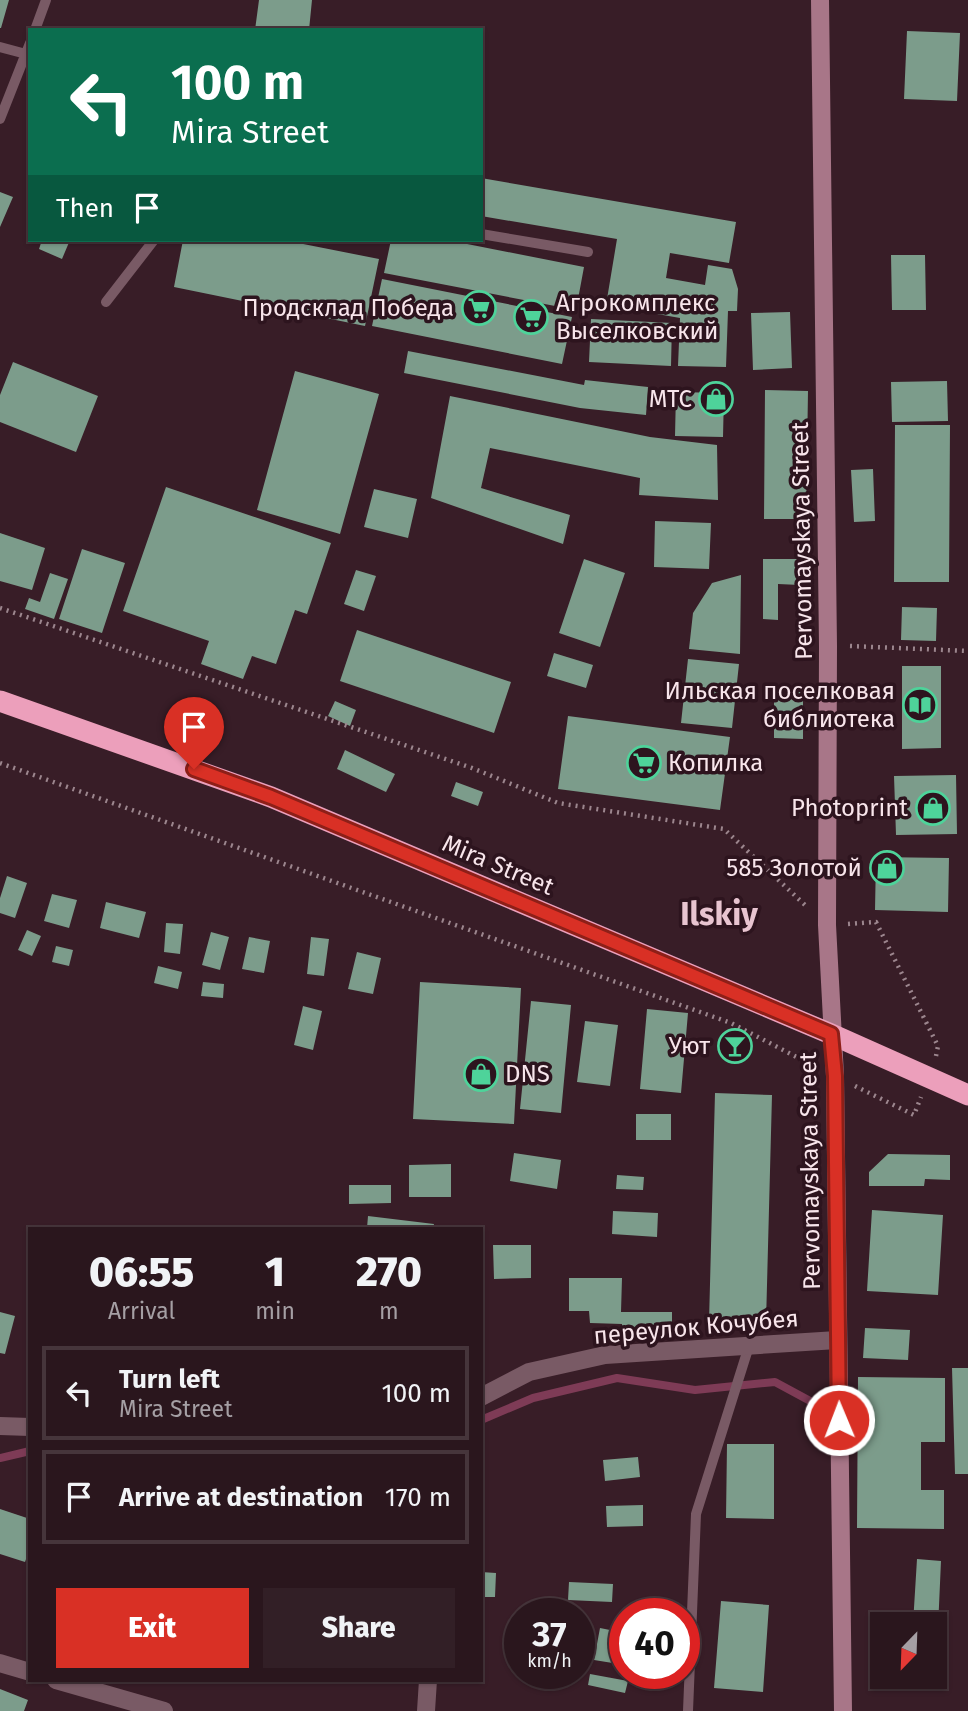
<!DOCTYPE html>
<meta charset="utf-8">
<style>
body{margin:0;font-family:"Fira Sans",sans-serif;background:#321f26;color:#f1f3f6;height:100vh;display:flex;flex-direction:column;font-size:26px;white-space:nowrap}
*{box-sizing:border-box;margin:0}
p{font-size:23px;color:#a59fa4}
.icon{flex:none;width:38px;height:38px;fill:none;stroke:currentColor;stroke-width:2;stroke-linecap:round;stroke-linejoin:round}
.map{position:relative;flex:1;overflow:hidden}
.side{position:absolute;left:28px;top:1227px;width:455px;height:455px;display:flex;flex-direction:column;background:#2a161d;border-radius:0px;box-shadow:0 2px 5px #0004,0 0 0 2px #46353b}
.side>*{flex:none}
.hud{position:absolute;left:28px;top:28px;width:455px;height:214px;border-radius:0px;box-shadow:0 2px 5px #0004,0 0 0 2px #46353b;background:#0b6e4f;color:#fff;overflow:hidden}
.needle{width:46px;rotate:203deg}
.tools{position:absolute;left:870px;top:1612px;display:grid;gap:14px}
.tools a{display:grid;place-items:center;width:77px;height:77px;border-radius:0px;background:#2a161d;box-shadow:0 2px 5px #0004,0 0 0 2px #46353b;font-size:35px}
.speed{position:absolute;left:504px;top:1598px;display:flex;gap:14px;font-size:35px;font-weight:700;text-align:center}
.speed>*{display:grid;place-content:center;width:91px;height:91px;border-radius:50%;background:#2a161d;box-shadow:0 2px 5px #0004,0 0 0 2px #46353b;line-height:1}
.speed small{font-size:18px;font-weight:400}
.speed .limit{border:10px solid #d22;background:#fff;color:#111}
.pin{position:absolute;display:grid;place-items:center;width:60px;height:60px;color:#fff;margin:-72px -30px;border-radius:50% 50% 50% 0;rotate:-45deg;box-shadow:0 0 7px #0007}
.pin .icon{rotate:45deg}
.me{position:absolute;width:77px;margin:-38px;rotate:359deg;stroke-linejoin:round;filter:drop-shadow(0 0 5px #0008)}
.turn{display:flex;align-items:center;gap:24px;height:147px;padding:0 28px;font-size:32px}
.turn .icon{width:91px;height:91px;stroke-width:2.5}
.turn b{display:block;font-size:49px;line-height:60px}
.then{display:flex;align-items:center;height:66px;padding:0 28px;background:#0003;gap:14px;font-size:26px}
.eta{display:flex;justify-content:space-evenly;align-items:center;height:119px;text-align:center}
.eta b{font-size:42px;font-weight:800;line-height:49px}
.primary-button{display:flex;gap:14px;margin-top:auto;padding:14px 28px}
.primary-button a{flex:1;height:80px;border-radius:0px;background:#d93025;color:#fff;font-size:28px;font-weight:800;line-height:80px;text-align:center}
.primary-button a+a{background:#321f26;color:#f1f3f6}
ul{padding:0;list-style:none}
li{display:flex;align-items:center;gap:21px;height:94px;margin:0 14px 10px;padding:0 14px;border:4px solid #46353b;border-radius:0px}
li div{flex:1}
li b{display:block;font-size:26px}
li em{font-style:normal}
.map>svg:first-child{display:block}
.lines{fill:none;stroke-linecap:round;stroke-linejoin:round}
.stream{stroke:#7e3b56;stroke-width:8}
.building{fill:#7c9c8b}
.path{stroke:#9c868e;stroke-width:4.5;stroke-dasharray:2 5;stroke-linecap:butt}
.lane{stroke:#795a65;stroke-width:10}
.street{stroke:#795a65;stroke-width:18}
.secondary{stroke:#a87688;stroke-width:18}
.highway{stroke:#ec9fbb;stroke-width:21}
.route-casing{stroke:#8d1f18;stroke-width:18}
.route{stroke:#d93025;stroke-width:12}
.labels{text-anchor:middle;dominant-baseline:central;stroke-width:7;stroke-linejoin:round;paint-order:stroke}
.poi-label{font-size:24px;fill:#f8e5eb;stroke:#2d141e;text-anchor:end}
.street-label{font-size:24px;fill:#f8e5eb;stroke:#2d141e}
.district-label{font-size:32px;font-weight:bold;fill:#e8c4d0;stroke:#2d141e}
</style>
<div class="map">
<svg width="968" height="1711" viewBox="0 0 968 1711">
<rect width="100%" height="100%" fill="#381d27"/>
<g class="lines">
<path class="stream" d="M481,1420L533,1398L617,1378L695,1390L775,1382L812,1402
M0,1458L30,1451"/>
</g>
<path class="building" d="M0,0H9L1,28H0Z
M259,0H312L309,30H255Z
M907,31L960,33L957,101L904,99Z
M481,178L736,222L729,263L670,253L666,278L705,285L708,265L732,269L738,289L737,311H728L726,367L678,366L680,318L606,305L617,239L481,216Z
M0,192L13,197L0,227Z
M42,240H70L62,259L39,249Z
M183,240H283L379,259L365,326L174,287Z
M391,240H447L584,267L576,310L384,273Z
M891,255H925L926,310H892Z
M382,279L572,317L562,364L372,326Z
M790,312L792,368L753,370L751,313Z
M591,319L672,323L671,366L589,362Z
M408,351L584,385L585,380L648,387L646,415L580,408L404,373Z
M13,362L98,396L76,452L0,422V395Z
M295,371L379,394L340,534L257,510Z
M947,381L948,421L892,422L891,382Z
M765,390L808,391L806,519H764Z
M676,392L724,393L723,437L675,436Z
M450,396L650,437L717,445L718,500L639,495L640,478L490,448L481,488L570,515L563,544L431,498Z
M895,425H950L949,582H894Z
M873,469L875,521L854,522L851,470Z
M166,487L331,543L307,614L295,610L276,664L252,656L243,679L201,664L209,641L123,611Z
M374,489L417,499L408,538L364,527Z
M655,521L711,523L709,569L654,567Z
M0,533L45,548L32,590L0,581Z
M82,549L125,563L102,633L59,619Z
M584,559L625,573L600,647L559,633Z
M763,559H799L800,585L778,584V620L763,619Z
M356,570L376,576L364,611L344,604Z
M50,573L68,579L54,619L25,609L29,598L40,602Z
M741,575L740,654L689,649L693,613L712,583Z
M902,607L937,608L936,641L901,640Z
M357,630L511,682L494,733L340,681Z
M554,653L593,665L586,688L547,676Z
M688,659L739,664L732,728L681,723Z
M902,666H941V748L902,749Z
M774,692H803V739L774,738Z
M335,701L356,710L350,726L328,716Z
M568,716L730,737L720,810L558,789Z
M345,750L395,774L386,792L337,769Z
M956,775L957,834L896,835L894,776Z
M456,782L483,792L478,806L451,796Z
M876,857L949,858L948,912L875,910Z
M7,876L27,883L15,918L0,913V898Z
M52,894L77,900L69,928L44,921Z
M106,902L146,912L139,938L100,928Z
M166,923L183,924L180,954L164,952Z
M27,930L41,936L32,956L18,950Z
M211,932L229,937L220,970L202,965Z
M249,937L270,941L264,973L242,969Z
M311,937L329,939L324,976L307,974Z
M56,946L73,950L69,966L52,962Z
M357,952L381,958L373,994L348,989Z
M158,966L182,972L178,989L154,983Z
M203,982L224,984L223,998L201,996Z
M420,982L521,988L514,1124L413,1119Z
M531,1001L571,1005L561,1113L520,1109Z
M303,1006L322,1011L313,1050L294,1045Z
M647,1009L688,1013L681,1093L640,1089Z
M585,1021L618,1025L610,1086L577,1082Z
M715,1093L772,1095L766,1323L709,1322Z
M636,1114H671V1140H636Z
M514,1153L561,1160L557,1189L510,1181Z
M888,1154L950,1155V1180L925,1179L924,1186H869V1172Z
M451,1164V1197H409V1165Z
M617,1175L644,1177L643,1190L616,1189Z
M349,1185H391V1203L349,1204Z
M872,1210L943,1215L938,1295L867,1291Z
M613,1211L658,1213L657,1237L612,1234Z
M368,1216L434,1224L433,1228H367Z
M493,1245H531V1278L494,1279Z
M569,1278H622L621,1312H672V1333H622V1324L590,1323L589,1311H569Z
M0,1312L15,1316L5,1354L0,1353Z
M865,1328L910,1330L908,1360L863,1358Z
M952,1368H968V1474H955Z
M858,1377L945,1378V1442H921V1490H944V1529L857,1528Z
M727,1444H774V1519L726,1518Z
M638,1457L640,1477L605,1481L603,1460Z
M643,1505V1526L607,1527L606,1506Z
M0,1509L30,1519V1548L25,1562L0,1554Z
M917,1559L941,1561L938,1628L934,1624H913Z
M481,1572L496,1573L495,1597H481Z
M569,1582L613,1584L612,1602L568,1600Z
M721,1601L769,1605L763,1692L714,1688Z
M600,1628L625,1633V1665L594,1660Z
M590,1674L628,1681L625,1693L588,1685Z
M0,1689L28,1700L24,1711H0Z"/>
<g class="lines">
<path class="path" d="M0,608L472,768L558,803L724,829L805,905
M850,646L968,651
M0,763L731,1023L812,1065
M848,924L876,922L938,1046L936,1056
M855,1086L914,1115L921,1097"/>
<path class="lane" d="M35,30L46,0
M0,47L26,54
M0,119L30,43
M481,234L588,252
M106,302L154,240
M688,1711L696,1514L749,1346"/>
<path class="street" d="M481,1397L529,1372L605,1355L837,1340
M0,1426L30,1427
M0,1663L30,1672
M56,1680L164,1711
M426,1711L428,1680"/>
<path class="secondary" d="M820,0L828,646L827,925L835,1076L843,1711"/>
<path class="highway" d="M0,701L271,797L831,1034L968,1095"/>
</g>
<g class="lines">
<g class="route-casing">
<path id="route" d="M194,769L271,797L831,1034L835,1076L839,1420"/>
</g>
<use href="#route" class="route"/>
</g>
<defs>
<g id="supermarket-ring" transform="scale(1.75)"><circle r="9.5" fill="#2d141e" stroke="#4ed39a" stroke-width="1.5"/><path d="M-6-5.5h2.5l.6 2H6L4.5 2H-2.5L-4.4-4H-6ZM-1.5 3.2a1.3 1.3 0 1 0 .1 0ZM3 3.2a1.3 1.3 0 1 0 .1 0Z" fill="#4ed39a"/></g>
<g id="shop-ring" transform="scale(1.75)"><circle r="9.5" fill="#2d141e" stroke="#4ed39a" stroke-width="1.5"/><path d="M-5-2.5h2.3a2.7 3.5 0 0 1 5.4 0H5L5.5 6h-11ZM-1.5-2.5h3a1.5 2.3 0 0 0-3 0Z" fill="#4ed39a"/></g>
<g id="library-ring" transform="scale(1.75)"><circle r="9.5" fill="#2d141e" stroke="#4ed39a" stroke-width="1.5"/><path d="M-6-4Q-3-5.5-.7-3.5V5Q-3 3-6 4ZM6-4Q3-5.5 .7-3.5V5Q3 3 6 4Z" fill="#4ed39a"/></g>
<g id="bar-ring" transform="scale(1.75)"><circle r="9.5" fill="#2d141e" stroke="#4ed39a" stroke-width="1.5"/><path d="M-6-5H6L.8 .8V4.5H3.5V6h-7V4.5H-.8V.8Z" fill="#4ed39a"/></g>
</defs>
<g fill-rule="evenodd">
<use href="#supermarket-ring" x="479" y="308"/>
<use href="#supermarket-ring" x="531" y="317"/>
<use href="#shop-ring" x="716" y="399"/>
<use href="#library-ring" x="920" y="705"/>
<use href="#supermarket-ring" x="644" y="763"/>
<use href="#shop-ring" x="933" y="808"/>
<use href="#shop-ring" x="887" y="868"/>
<use href="#bar-ring" x="735" y="1046"/>
<use href="#shop-ring" x="481" y="1074"/>
</g>
<g class="labels">
<g class="poi-label">
<text x="556" y="303" text-anchor="start">Агрокомплекс<tspan x="556" dy="28">Выселковский</tspan></text>
<text x="454" y="308">Продсклад Победа</text>
<text x="692" y="399">МТС</text>
<text x="895" y="691">Ильская поселковая<tspan x="895" dy="28">библиотека</tspan></text>
<text x="668" y="763" text-anchor="start">Копилка</text>
<text x="908" y="808">Photoprint</text>
<text x="862" y="868">585 Золотой</text>
<text x="710" y="1046">Уют</text>
<text x="505" y="1074" text-anchor="start">DNS</text>
</g>
<g class="street-label">
<text transform="translate(802 541) rotate(-91)">Pervomayskaya Street</text>
<text transform="translate(498 865) rotate(23)">Mira Street</text>
<text transform="translate(810 1171) rotate(-91)">Pervomayskaya Street</text>
<text transform="translate(696 1327) rotate(-5)">переулок Кочубея</text>
</g>
<g class="district-label">
<text x="719" y="914">Ilskiy</text>
</g>
</g>
</svg>
<div class="tools">
<a><svg class="needle" viewBox="-14 -14 28 28"><path d="M0-13l5 13h-10z" fill="#e53935"/><path d="M0 13l5-13h-10z" fill="#a59fa4"/></svg></a>
</div>
<div class="speed"><div>37<small>km/h</small></div><div class="limit">40</div></div>
<div class="pin" style="left:194px;top:769px;background:#d93025"><svg class="icon" aria-label="arrive" viewBox="0 0 24 24"><path d="M6 21V4h12l-3 4 3 4H6"/></svg></div>
<svg class="me" style="left:839px;top:1420px" viewBox="-20 -20 40 40"><circle r="17" fill="#d93025" stroke="#fff" stroke-width="3"/><path d="M0-11L8 9 0 5-8 9z" fill="#fff"/></svg>
<div class="hud">
<div class="turn"><svg class="icon" aria-label="left" viewBox="0 0 24 24"><path d="M17 20v-9H6M10 6l-5 5 5 5"/></svg><div><b>100 m</b>Mira Street</div></div>
<div class="then">Then<svg class="icon" aria-label="arrive" viewBox="0 0 24 24"><path d="M6 21V4h12l-3 4 3 4H6"/></svg></div>
</div>
<section class="side">
<div class="eta">
<div><b>06:55</b><p>Arrival</p></div>
<div><b>1</b><p>min</p></div>
<div><b>270</b><p>m</p></div>
</div>
<ul>
<li><svg class="icon" aria-label="left" viewBox="0 0 24 24"><path d="M17 20v-9H6M10 6l-5 5 5 5"/></svg><div><b>Turn left</b><p>Mira Street</p></div><em>100 m</em></li>
<li><svg class="icon" aria-label="arrive" viewBox="0 0 24 24"><path d="M6 21V4h12l-3 4 3 4H6"/></svg><div><b>Arrive at destination</b></div><em>170 m</em></li>
</ul>
<div class="primary-button"><a>Exit</a><a>Share</a></div>
</section>
</div>
